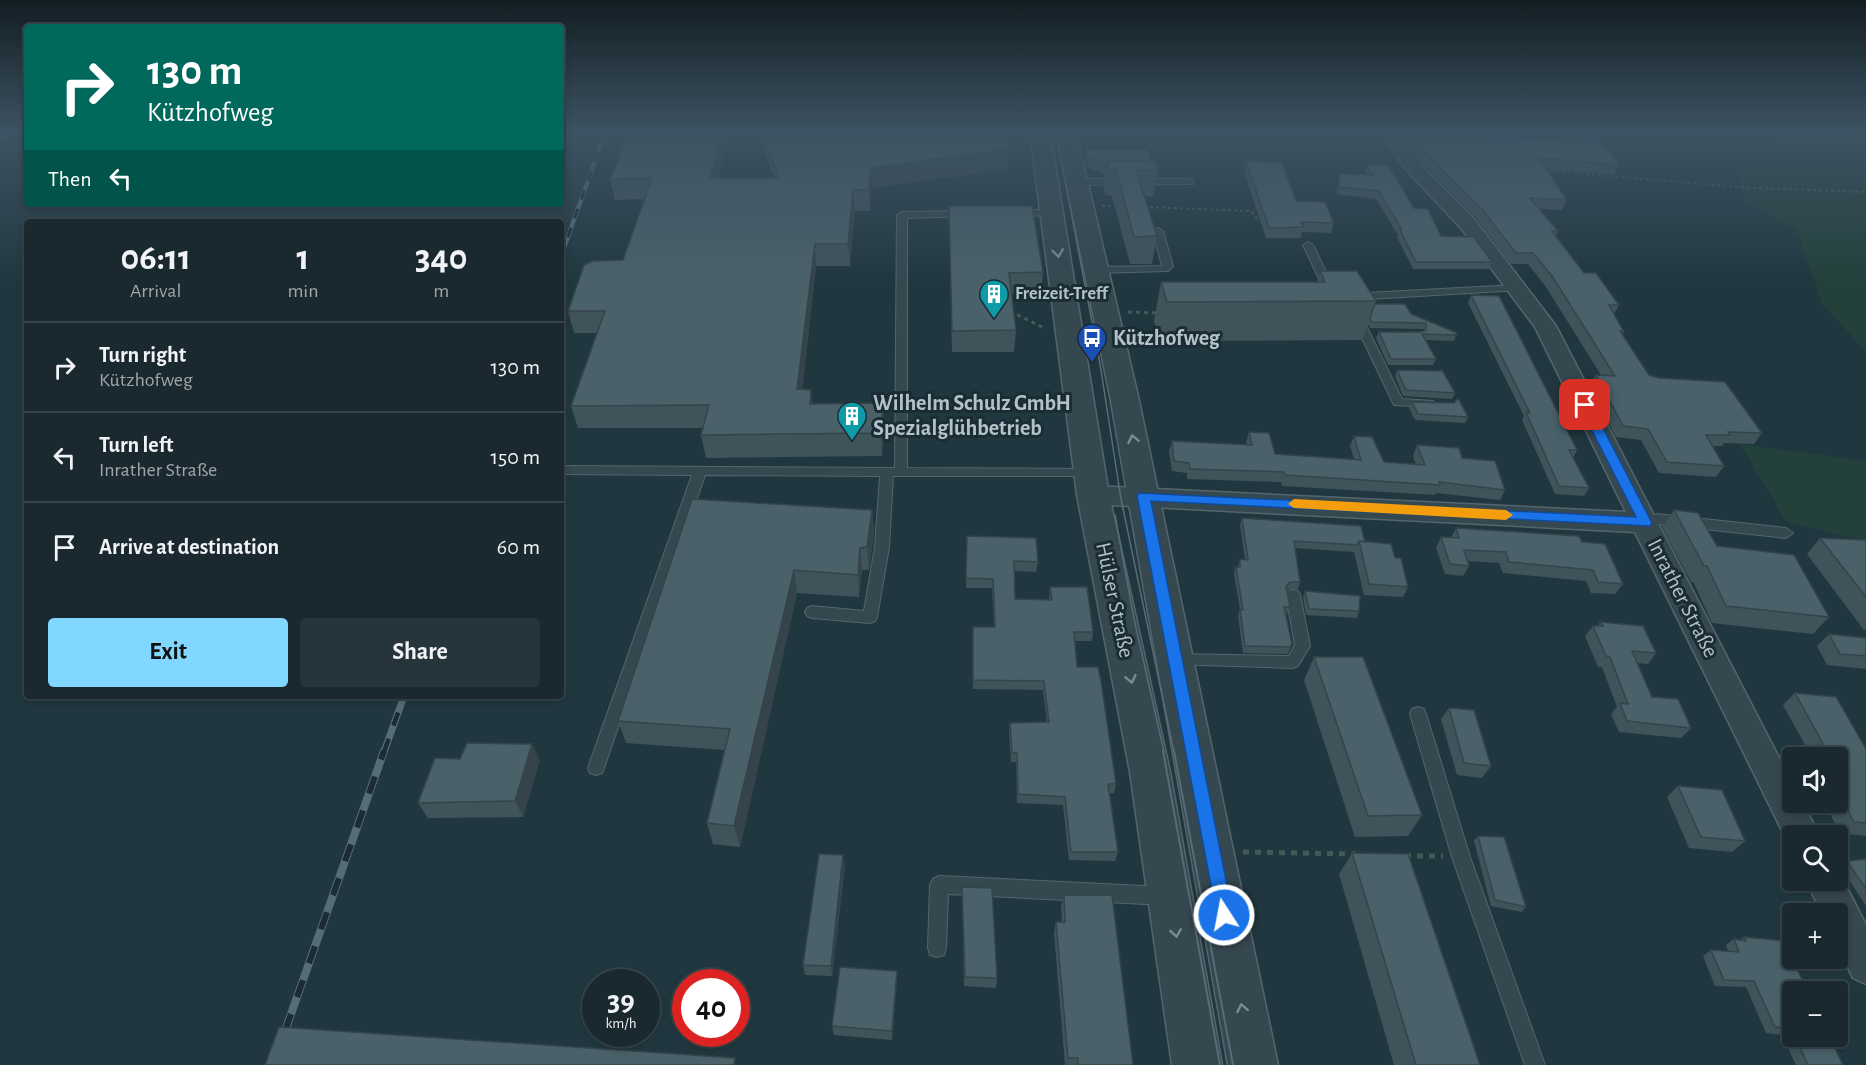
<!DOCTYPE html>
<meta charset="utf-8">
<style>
body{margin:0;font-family:"Alegreya Sans",sans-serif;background:#26353b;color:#f1f3f6;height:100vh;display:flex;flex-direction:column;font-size:22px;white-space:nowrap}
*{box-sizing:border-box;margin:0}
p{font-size:20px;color:#9fa6aa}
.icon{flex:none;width:33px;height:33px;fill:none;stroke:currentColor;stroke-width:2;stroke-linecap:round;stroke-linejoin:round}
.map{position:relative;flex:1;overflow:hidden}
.details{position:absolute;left:24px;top:219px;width:540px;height:480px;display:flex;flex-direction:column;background:#19292f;border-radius:6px;box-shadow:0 3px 9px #0003,0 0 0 2px #37454b}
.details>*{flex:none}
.guide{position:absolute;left:24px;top:24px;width:540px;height:183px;border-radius:6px;box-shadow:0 3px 9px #0003,0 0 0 2px #37454b;background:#00695c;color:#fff;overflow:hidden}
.fabs{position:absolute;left:1782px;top:747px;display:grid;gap:12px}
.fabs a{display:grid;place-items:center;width:66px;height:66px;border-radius:6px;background:#19292f;box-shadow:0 3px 9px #0003,0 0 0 2px #37454b;font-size:30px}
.speed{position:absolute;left:582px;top:969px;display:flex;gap:12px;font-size:30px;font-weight:700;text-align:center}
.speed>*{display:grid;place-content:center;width:78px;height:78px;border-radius:50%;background:#19292f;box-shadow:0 3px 9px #0003,0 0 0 2px #37454b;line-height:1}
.speed small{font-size:15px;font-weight:400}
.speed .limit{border:9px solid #d22;background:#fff;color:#111}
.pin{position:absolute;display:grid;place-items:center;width:51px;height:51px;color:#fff;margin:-26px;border-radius:12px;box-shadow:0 3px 9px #0006}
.me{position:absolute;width:66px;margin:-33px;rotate:349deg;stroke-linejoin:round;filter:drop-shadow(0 0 4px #0008)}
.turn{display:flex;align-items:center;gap:21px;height:126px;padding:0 24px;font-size:27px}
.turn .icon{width:78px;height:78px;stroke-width:2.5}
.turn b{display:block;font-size:42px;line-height:51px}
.then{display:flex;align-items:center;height:57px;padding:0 24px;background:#0003;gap:12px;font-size:22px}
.eta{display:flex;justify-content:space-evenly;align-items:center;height:102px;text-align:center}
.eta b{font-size:36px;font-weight:700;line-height:42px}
.cta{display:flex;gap:12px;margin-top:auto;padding:12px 24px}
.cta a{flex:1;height:69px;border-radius:6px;background:#81d7ff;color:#111;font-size:24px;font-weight:700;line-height:69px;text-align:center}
.cta a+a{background:#26353b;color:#f1f3f6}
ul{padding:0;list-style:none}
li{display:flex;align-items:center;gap:18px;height:90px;padding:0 24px;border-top:2px solid #37454b}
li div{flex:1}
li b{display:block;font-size:22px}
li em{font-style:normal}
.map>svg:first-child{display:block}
.green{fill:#23403b}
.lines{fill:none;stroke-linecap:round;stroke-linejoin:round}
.service-casing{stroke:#54656d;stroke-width:2}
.minor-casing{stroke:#54656d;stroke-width:3}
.tertiary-casing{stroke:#54656d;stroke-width:3}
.path-far2{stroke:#415c57;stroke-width:2;stroke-dasharray:3 3;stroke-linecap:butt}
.path-far1{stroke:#415c57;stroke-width:3;stroke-dasharray:4 4;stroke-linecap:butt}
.path{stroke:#415c57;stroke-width:5;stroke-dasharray:6 6;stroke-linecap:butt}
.service{fill:#35474f;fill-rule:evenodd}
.minor{fill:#35474f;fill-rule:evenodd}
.tertiary{fill:#35474f;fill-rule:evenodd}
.tram-far1{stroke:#576d76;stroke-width:1.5}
.tram{stroke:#576d76;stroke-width:2}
.rail-far2-casing{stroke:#576d76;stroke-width:4.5}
.rail-far1-casing{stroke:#576d76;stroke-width:7}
.rail-casing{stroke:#576d76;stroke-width:8}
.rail-far2{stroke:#1b2c34;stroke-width:3;stroke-dasharray:10;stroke-linecap:butt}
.rail-far1{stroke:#1b2c34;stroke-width:4.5;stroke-dasharray:14;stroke-linecap:butt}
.rail{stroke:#1b2c34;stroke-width:6;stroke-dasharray:18;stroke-linecap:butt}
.wall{fill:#40535b}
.shaded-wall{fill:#34444a}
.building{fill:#4a616a;stroke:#34444a;stroke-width:1.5}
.oneway{stroke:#798b93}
.route{fill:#1a73e8;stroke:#114b97;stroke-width:1.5}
.slow{fill:#f59e0b}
.labels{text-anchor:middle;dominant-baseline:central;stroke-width:6;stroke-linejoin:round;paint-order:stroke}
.far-poi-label{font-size:18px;font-weight:bold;fill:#b1c2ca;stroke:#1b2c34;text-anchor:start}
.poi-label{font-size:22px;font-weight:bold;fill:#b1c2ca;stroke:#1b2c34;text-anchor:start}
.street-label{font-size:22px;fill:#b1c2ca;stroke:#1b2c34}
</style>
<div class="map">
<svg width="1866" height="1065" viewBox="0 0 1866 1065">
<rect width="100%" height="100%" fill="#21373f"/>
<path class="green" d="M1800,133H1866V352L1822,303L1796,229L1742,200L1738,140L1804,137Z
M1740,444L1866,461V541L1786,521Z"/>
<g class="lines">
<g class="service-casing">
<path id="service" d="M1190,179L1193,180V184L1076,185L1071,182L1076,179Z
M1053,210L1058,213L1056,215L1015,216L1010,213L1015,210Z
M966,211L969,212V216L907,218V468L1090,469L1095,470L1096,473L1095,476H893L889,547L877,617L875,621L870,623L812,618L807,616L805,612L807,608L812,606L864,611L875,547L880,476L705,475L604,768L602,773L596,775L590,773L588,768L692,475L561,474V466L895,468L897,215L902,212Z
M1158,228L1163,231L1173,266L1168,271L1095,273L1090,270L1095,267L1162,266L1153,231Z
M1308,242L1313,245L1333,287L1332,289L1328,290L1323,287L1303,245Z
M1516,285L1520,286V290L1369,299L1357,303L1352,300L1367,293Z
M1356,312L1361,315L1402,399L1433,401L1435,404L1433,407L1394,405L1351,315Z
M1657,514L1786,528L1793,533L1786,538L1658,524L1646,528L1641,526L1639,523L1641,520Z
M1293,590L1298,591L1300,595L1310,646L1298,666L1293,668L1171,664L1168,660L1171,656L1176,654L1289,656L1295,645L1286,595L1288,591Z
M1418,707L1424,709L1426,714L1470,857L1545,1065H1525L1452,857L1410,714L1412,709Z
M939,876L1165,887L1171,890L1174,896L1171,902L1165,905L948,894L946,948L944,955L937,957L930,955L928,948L930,885L933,879Z"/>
</g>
<g class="minor-casing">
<path id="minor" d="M0,133H12L10,137L0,139Z
M1380,133H1397L1421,165L1475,220L1556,326L1792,783V802H1803L1819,836H1792V848L1790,847L1635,532L1093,504L1084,501L1080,495L1084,489L1093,486L1626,512L1535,327L1461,228L1409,173Z
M1838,870L1866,925V984L1853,978L1838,947V914H1822L1806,880H1838Z"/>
</g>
<g class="tertiary-casing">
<path id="tertiary" d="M1030,133H1050L1109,495L1170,772L1222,1065H1172L1130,772L1077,495Z
M1056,133H1076L1138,396L1278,1065H1228L1110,396Z"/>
</g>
<path class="path-far2" d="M1544,171L1753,188L1866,192
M1102,206H1119
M1144,207L1251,211L1258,220H1264"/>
<path class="path-far1" d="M1010,311L1044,328
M1128,312L1160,313"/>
<path class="path" d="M1243,852L1356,854
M1405,856H1443"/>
<use href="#service" class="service"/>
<use href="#minor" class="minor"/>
<use href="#tertiary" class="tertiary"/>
<path class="tram-far1" d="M1056,133L1100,364L1121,499L1174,752
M1115,515L1134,619L1164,752"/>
<path class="tram" d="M1163,751L1220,1065
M1174,751L1233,1065"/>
<g class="rail-far2-casing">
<path id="rail-far2" d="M561,256L605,133"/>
</g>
<g class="rail-far1-casing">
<path id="rail-far1" d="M384,752L404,696"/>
</g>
<g class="rail-casing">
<path id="rail" d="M273,1065L384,751"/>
</g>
<use href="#rail-far2" class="rail-far2"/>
<use href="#rail-far1" class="rail-far1"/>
<use href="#rail" class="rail"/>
</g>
<path class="wall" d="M629,133L719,178H774L764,150L762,133H1022V137H1008V169L871,188L870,211H855L850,266H816L802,390L813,404L884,426L882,456L706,458L701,435L703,428H578L571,406L597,333H574L568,311L623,260L645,199L615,200L610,179Z
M1399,133H1472L1485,138L1619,165L1614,175L1546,169L1567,200L1562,210L1540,209L1558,231L1556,236L1584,273L1619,305L1614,314L1624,332L1622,335L1649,375L1762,433L1754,444L1724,443L1722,446H1712L1724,466L1716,477L1659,473L1641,440L1616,437L1589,386L1596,375H1601L1546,287L1528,264H1511L1477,219L1425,166Z
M1086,150L1150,160L1158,170L1153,197L1144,196L1157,236L1152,264H1130L1112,196L1105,195L1104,187L1105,177H1104V174L1086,167L1085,160Z
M1246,161L1296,201L1334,223L1331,233L1302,232L1301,238H1266L1244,172Z
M1367,165L1414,208L1441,236L1492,262L1489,269H1413L1397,237L1398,235L1376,199L1337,194L1338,181L1340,174L1367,175L1365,172Z
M949,206L1043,272L1041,294H1012L1016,330L1014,352H952Z
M1320,271L1376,301L1375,304L1411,314L1456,335L1454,341L1425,340L1436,359L1433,365H1388L1376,338L1379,332H1421L1424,331V329L1370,328L1368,324L1362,340L1160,341L1154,321L1161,282H1317Z
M1471,295L1577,450L1573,458L1589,488L1584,496L1555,494L1522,420L1524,416L1468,303Z
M1397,370L1455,393L1452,399L1403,396L1395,376Z
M1412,402L1468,417L1465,423L1415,420L1409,408Z
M1249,432L1275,454L1354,459L1350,446L1354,436L1384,462L1416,465L1413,456L1417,445L1462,458L1505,490L1500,500L1436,493L1435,495L1282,486L1281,482L1187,479V473L1172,471L1169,451L1172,441L1247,445L1246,442Z
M692,499L872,510L874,533L869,570H862L859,597L797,593L740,847L713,844L707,823L724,750L626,743L618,721Z
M1674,510L1717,546L1829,617L1813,634L1712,623L1694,583L1691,582L1662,527Z
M1242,518L1365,542L1395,558L1408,587L1403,597L1364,595L1354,552L1295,548L1300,582L1298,589H1288L1287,590L1290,607L1287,614H1286L1292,644L1289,651L1288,654L1243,653L1238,616L1240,610L1234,573L1236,567H1238L1240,559L1245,560L1240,525Z
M1456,528L1582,542L1623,584L1615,594L1591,593L1586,581L1503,573L1499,563L1468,561L1469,566L1463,576L1445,574L1436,548L1441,537L1451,538Z
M967,536L1038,562L1036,572L1014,571L1015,599L1049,600L1050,587L1093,632L1092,641H1075L1077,667L1116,784L1114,793H1110L1118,852L1115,861L1069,860L1063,805L1017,803L1016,762H1011L1009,732L1010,723L1047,722L1043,690L973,689V627H994L992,588H966Z
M1820,538L1866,540V630H1864L1807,554Z
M1305,591L1359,611L1357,618L1306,615L1303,597Z
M1600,622L1656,653L1648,664L1637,663L1652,697L1691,728L1681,738L1619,732L1611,714L1617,707L1602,667H1598L1585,636L1593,626H1598Z
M1829,634L1866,656V669L1827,665L1817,646Z
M1314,657L1422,815L1408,836L1355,837L1304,680Z
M1795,693L1866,749V836L1840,833L1824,802H1838V758H1803L1809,752L1783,705Z
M1449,708L1491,766L1482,778L1457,775L1441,719Z
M540,760L523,817L428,818L418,803Z
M1678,786L1745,841L1732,852L1689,848L1667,797Z
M1478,836L1526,907L1522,912L1491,906L1474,841Z
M1352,853L1480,1065H1394L1339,874Z
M1866,859V906L1840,866L1847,861Z
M845,866L832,976L805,975L803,965Z
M962,887L997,978L996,988L964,986Z
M1064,895L1133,1065H1065L1054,933L1056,922H1062L1061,907Z
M1744,937L1792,992V1036H1829L1843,1065H1796L1782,1035L1766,1033L1746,987L1715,986L1703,956L1711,950L1728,951L1726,945L1734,939L1740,940Z
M897,971V981L892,1040L834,1035L832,1026Z"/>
<path class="shaded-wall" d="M722,133H731L713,199L710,178Z
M1009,149L1008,169L871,188L870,211L869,190L870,168Z
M853,190L855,211L850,266L848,244Z
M815,244L816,266L800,412L797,389Z
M811,390L814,413L810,404Z
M883,403L884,426L882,456L881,433Z
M872,510L874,533L869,570L867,547Z
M860,548L862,570L859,597L858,575Z
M794,570L797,593L740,847L734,826Z
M532,744L540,760L523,817L515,801Z
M843,855L845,866L832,976L831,966Z
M897,971V981L892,1040V1031Z"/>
<path class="building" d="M629,133H722L710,178H779L763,133H1007L1009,149L870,168L869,190H853L848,244H815L797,389L811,390L810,404L883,403L881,433L701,435L709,405L571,406L605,311H568L584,265L593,261L623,260L652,178L610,179Z
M1410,133H1472L1485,138L1603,142L1619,165L1539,158L1567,200L1530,198L1558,231H1552L1584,273H1596L1619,305H1609L1624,332L1620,331L1649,375L1659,378L1725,382L1762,433L1728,432L1730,435H1706L1724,466L1667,462L1648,429L1623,426L1596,375L1615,376L1552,276L1533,253H1516L1481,208L1428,156Z
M1148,149L1150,160L1108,161L1107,166H1105V164L1087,157L1086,150Z
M1156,160L1158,170H1136L1157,236L1134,237L1116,169H1108V161Z
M1246,161L1282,162L1296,201L1325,202L1334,223L1301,222L1304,227L1269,228Z
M1367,165H1388L1414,208L1428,209L1441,236L1474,237L1492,262H1416L1400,230H1402L1379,191L1339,187L1340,174L1373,175Z
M949,206H1032L1043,272L1009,273L1016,330L952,331Z
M1320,271H1357L1376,301L1167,302L1161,282H1325Z
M1471,295L1499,296L1577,450H1569L1589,488L1559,486L1526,412L1530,413Z
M1375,304H1405L1411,314L1457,333L1456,335L1422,334L1436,359H1391L1379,332H1421L1426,330V323L1372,322L1370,318Z
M1397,370L1439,371L1442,370L1455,393L1406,390Z
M1458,398L1468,417L1418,414L1412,402L1454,403Z
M1249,432L1269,433L1275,454L1361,460L1354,436L1372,437L1384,462L1425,465L1417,445L1459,448L1462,458L1495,461L1505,490L1439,482L1440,485L1285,475L1284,472L1190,469L1189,463L1174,461L1172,441L1252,445Z
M692,499L872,510L867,547L860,548L858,575L794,570L734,826L707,823L730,729L618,721Z
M1674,510L1698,513L1717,546L1794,555L1829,617L1726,606L1707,566H1704Z
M1242,518L1361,526L1365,542L1359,541L1357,545L1294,541L1300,582H1290L1286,587L1290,607H1284L1292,644L1290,647L1245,646L1240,610H1243L1236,567H1240V559L1248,560Z
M1456,528L1579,536L1582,542L1605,544L1623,584L1598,582L1593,570L1509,562L1506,552L1464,550L1469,566L1450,564L1441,537L1459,538Z
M967,536L1036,538L1038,562L1014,561L1015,599L1052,600L1050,587H1087L1093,632H1074L1077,667H1098L1101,681L1116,784H1108L1118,852H1071L1065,797L1018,794L1017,753H1012L1010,723L1049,722L1044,681L973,680V627H995L993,579L966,578Z
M1820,538L1866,540V597Z
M1359,541L1391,544L1395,558H1401L1408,587L1369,584Z
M1305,591L1360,596L1359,611L1309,609Z
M1600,622L1643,626L1656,653L1632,651L1652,697L1678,699L1691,728L1627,721L1620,703L1628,704L1610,657L1606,656L1593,626H1603Z
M1829,634L1866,638V656L1840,654Z
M1314,657H1363L1422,815L1368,816Z
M1795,693L1836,697L1866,749V823L1854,822L1838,791V758H1820L1814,748L1826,749Z
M1449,708L1474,710L1491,766L1464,763Z
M467,743L532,744L515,801L418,803L435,758L460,759Z
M1678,786L1722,790L1745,841L1701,837Z
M1478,836L1504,837L1526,907L1495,900Z
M1352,853L1408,854L1480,1065H1416Z
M819,854L843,855L831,966L803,965Z
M1866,859V889L1847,861Z
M962,887L992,888L997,978L965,977Z
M1064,895H1112L1133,1065H1078V1058H1068L1056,922H1065Z
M1744,937L1784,941L1808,992H1792V1032L1791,1029L1775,1027L1754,981L1724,980L1711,950L1739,952L1734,939L1746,941Z
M840,967L897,971L892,1031L832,1026Z
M279,1027L735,1058L734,1065H265Z
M1795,1036H1829L1843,1065H1808Z"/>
<defs><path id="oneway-chevron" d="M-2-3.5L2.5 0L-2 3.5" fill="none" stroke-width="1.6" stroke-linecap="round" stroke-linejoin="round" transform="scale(1.5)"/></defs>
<g class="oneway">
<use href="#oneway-chevron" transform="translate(1058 253) rotate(83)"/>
<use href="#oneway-chevron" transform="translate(1133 439) rotate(-101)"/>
<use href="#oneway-chevron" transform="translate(1131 679) rotate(78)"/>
<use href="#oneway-chevron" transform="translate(1176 933) rotate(81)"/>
<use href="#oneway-chevron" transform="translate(1242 1008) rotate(-101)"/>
</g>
<linearGradient id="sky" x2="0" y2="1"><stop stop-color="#121e23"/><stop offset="0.47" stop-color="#3d5363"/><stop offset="1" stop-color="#3d5363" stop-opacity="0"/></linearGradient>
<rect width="1866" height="282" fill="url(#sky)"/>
<path class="route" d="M1585,401L1591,405L1652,523L1650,526L1151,501L1233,915L1231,922L1224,924L1218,922L1137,496L1139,493L1636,517L1579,405Z"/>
<path class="slow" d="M1294,499L1506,510L1513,515L1506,520L1294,508L1288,504Z"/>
<defs>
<g id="building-pin" transform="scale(1.5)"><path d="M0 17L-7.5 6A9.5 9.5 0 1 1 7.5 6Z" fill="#0f9aa8" stroke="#1b2c34"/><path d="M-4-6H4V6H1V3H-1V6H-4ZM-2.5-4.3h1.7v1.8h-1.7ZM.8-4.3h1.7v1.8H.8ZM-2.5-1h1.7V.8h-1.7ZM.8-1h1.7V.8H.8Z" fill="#fff"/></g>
<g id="bus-pin" transform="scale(1.5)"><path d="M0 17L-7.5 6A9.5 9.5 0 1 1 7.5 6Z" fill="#1a4fb4" stroke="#1b2c34"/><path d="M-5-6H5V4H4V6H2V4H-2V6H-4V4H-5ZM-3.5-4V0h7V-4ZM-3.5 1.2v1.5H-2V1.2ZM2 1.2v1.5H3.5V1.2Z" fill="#fff"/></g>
</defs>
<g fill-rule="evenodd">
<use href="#building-pin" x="994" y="294"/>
<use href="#bus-pin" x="1092" y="338"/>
<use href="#building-pin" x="852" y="416"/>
</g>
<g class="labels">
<g class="far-poi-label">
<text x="1015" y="294">Freizeit-Treff</text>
</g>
<g class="poi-label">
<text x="1113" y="338">Kützhofweg</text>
<text x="873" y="403">Wilhelm Schulz GmbH<tspan x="873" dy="25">Spezialglühbetrieb</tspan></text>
</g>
<g class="street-label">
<text transform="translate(1683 598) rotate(63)">Inrather Straße</text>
<text transform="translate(1115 600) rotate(78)">Hülser Straße</text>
</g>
</g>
</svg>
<div class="fabs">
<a><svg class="icon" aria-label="sound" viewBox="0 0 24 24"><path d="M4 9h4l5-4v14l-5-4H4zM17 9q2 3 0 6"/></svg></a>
<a><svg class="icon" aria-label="search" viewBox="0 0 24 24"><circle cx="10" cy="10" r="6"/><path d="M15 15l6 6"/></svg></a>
<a>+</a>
<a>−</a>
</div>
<div class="speed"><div>39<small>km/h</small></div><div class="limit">40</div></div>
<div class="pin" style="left:1585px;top:405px;background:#d93025"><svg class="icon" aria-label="arrive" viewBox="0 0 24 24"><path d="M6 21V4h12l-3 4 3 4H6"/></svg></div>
<svg class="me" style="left:1224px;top:915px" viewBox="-20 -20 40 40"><circle r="17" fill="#1a73e8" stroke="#fff" stroke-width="3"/><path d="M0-11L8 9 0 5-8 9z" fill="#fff"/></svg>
<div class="guide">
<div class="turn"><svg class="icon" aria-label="right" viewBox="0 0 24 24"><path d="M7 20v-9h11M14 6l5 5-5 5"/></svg><div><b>130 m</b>Kützhofweg</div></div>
<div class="then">Then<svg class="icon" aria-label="left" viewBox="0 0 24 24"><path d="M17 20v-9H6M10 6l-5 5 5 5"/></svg></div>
</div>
<section class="details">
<div class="eta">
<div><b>06:11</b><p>Arrival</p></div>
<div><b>1</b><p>min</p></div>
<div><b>340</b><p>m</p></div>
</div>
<ul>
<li><svg class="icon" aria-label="right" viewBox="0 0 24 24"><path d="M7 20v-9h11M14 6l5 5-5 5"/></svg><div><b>Turn right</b><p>Kützhofweg</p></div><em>130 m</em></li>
<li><svg class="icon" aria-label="left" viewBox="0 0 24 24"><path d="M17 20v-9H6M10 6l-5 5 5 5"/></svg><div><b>Turn left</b><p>Inrather Straße</p></div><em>150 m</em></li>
<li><svg class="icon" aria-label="arrive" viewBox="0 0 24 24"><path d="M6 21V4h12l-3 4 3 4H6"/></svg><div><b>Arrive at destination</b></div><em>60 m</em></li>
</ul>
<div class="cta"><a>Exit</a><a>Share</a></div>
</section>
</div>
